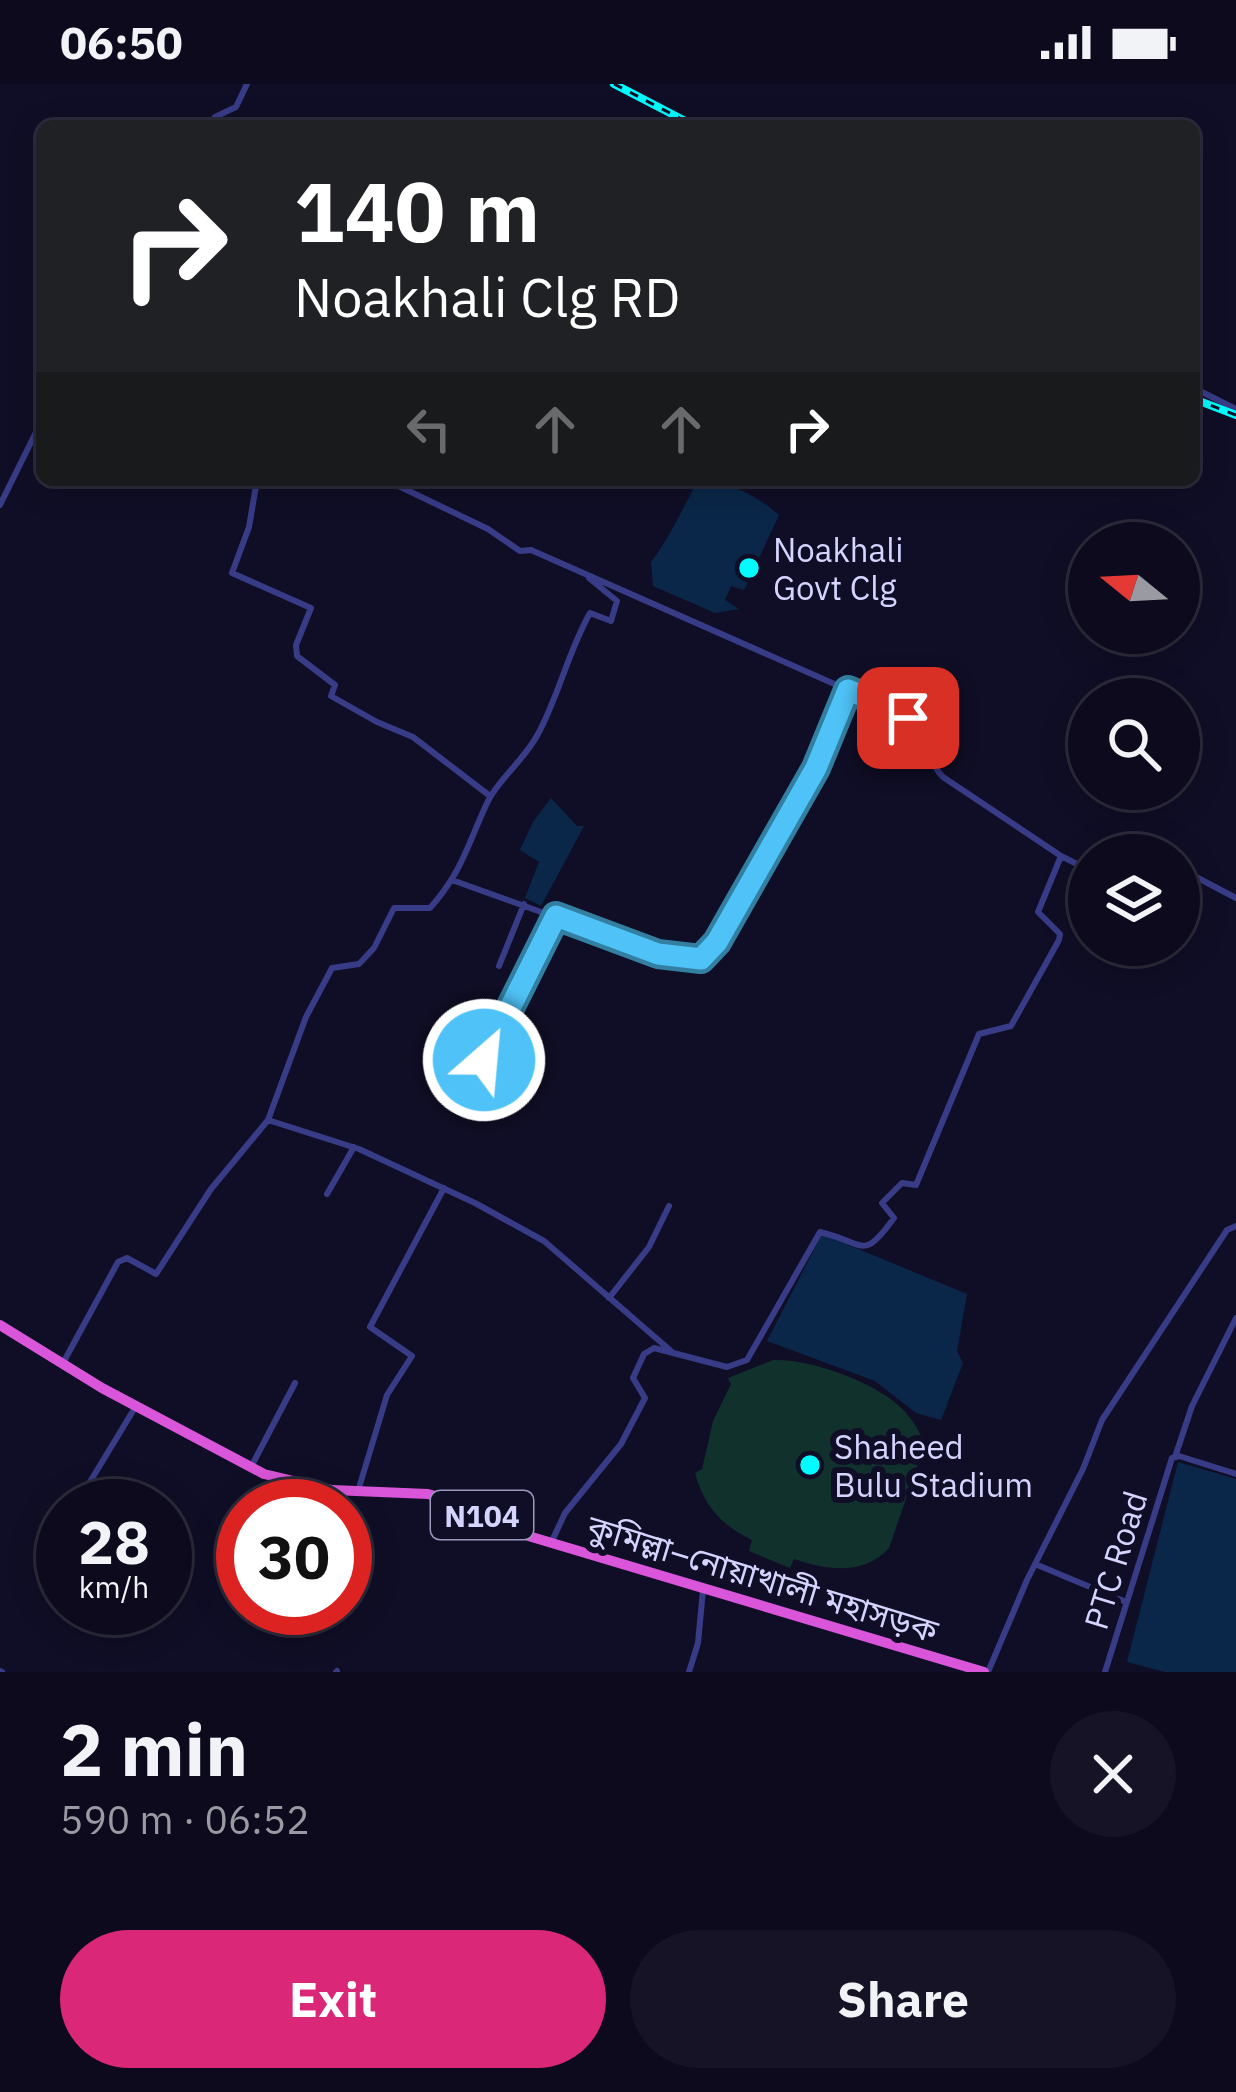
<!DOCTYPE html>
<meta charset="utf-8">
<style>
body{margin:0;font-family:"IBM Plex Sans","Noto Sans Bengali",sans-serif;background:#151325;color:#f1f3f6;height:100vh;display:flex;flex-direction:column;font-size:45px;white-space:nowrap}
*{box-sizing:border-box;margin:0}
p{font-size:39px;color:#9a9aa3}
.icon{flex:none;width:66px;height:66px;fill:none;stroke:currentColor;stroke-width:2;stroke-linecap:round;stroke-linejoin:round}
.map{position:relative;height:1588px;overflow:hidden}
.details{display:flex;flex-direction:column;background:#0c0a1c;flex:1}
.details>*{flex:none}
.guide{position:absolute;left:36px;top:36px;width:1164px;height:366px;border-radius:18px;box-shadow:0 6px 30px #0003,0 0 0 3px #2c2b3b;background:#202124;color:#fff;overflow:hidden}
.needle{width:78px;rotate:288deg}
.fabs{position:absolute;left:1068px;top:438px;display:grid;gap:24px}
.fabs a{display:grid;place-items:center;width:132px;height:132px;border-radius:50%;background:#0c0a1c;box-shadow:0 6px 30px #0003,0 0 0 3px #2c2b3b;font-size:60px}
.speed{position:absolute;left:36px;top:1395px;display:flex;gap:24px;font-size:60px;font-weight:700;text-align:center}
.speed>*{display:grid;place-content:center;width:156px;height:156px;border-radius:50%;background:#0c0a1c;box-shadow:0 6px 30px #0003,0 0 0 3px #2c2b3b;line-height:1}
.speed small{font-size:30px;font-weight:400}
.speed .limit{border:18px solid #d22;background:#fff;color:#111}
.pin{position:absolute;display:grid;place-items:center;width:102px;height:102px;color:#fff;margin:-51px;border-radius:24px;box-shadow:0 6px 18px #0006}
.me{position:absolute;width:132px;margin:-66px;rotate:27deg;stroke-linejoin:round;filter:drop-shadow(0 0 9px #0008)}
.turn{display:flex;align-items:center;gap:42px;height:252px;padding:0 60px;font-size:54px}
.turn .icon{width:156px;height:156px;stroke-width:2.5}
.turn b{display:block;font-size:84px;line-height:102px}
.lanes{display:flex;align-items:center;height:114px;padding:0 60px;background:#0003;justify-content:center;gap:60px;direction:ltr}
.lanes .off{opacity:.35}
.round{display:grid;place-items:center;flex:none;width:126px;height:126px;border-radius:63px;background:#151325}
.headline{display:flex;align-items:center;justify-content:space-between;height:204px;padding:0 60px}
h1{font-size:72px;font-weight:700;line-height:90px}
.button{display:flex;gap:24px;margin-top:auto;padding:24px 60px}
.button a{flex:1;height:138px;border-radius:72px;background:#db2777;color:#fff;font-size:48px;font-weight:700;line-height:138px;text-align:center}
.button a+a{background:#151325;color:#f1f3f6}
.status{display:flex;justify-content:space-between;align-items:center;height:84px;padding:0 60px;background:#0c0a1c;direction:ltr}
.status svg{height:33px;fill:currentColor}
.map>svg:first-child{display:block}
.green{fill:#11312d}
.water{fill:#0a2749}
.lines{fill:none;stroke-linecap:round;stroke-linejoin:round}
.minor{stroke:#383c87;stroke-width:6}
.trunk{stroke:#d955d9;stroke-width:10}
.rail-casing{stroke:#00fcff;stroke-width:8}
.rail{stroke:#100e26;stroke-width:3;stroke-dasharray:9;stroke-linecap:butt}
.route-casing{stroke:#337fa1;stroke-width:30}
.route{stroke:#4fc3f7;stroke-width:21}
.poi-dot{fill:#00fcff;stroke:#100e26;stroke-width:4.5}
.labels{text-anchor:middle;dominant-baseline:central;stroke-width:12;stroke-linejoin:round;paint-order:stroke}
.shield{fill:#100e26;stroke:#9a99be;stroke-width:3}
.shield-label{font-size:30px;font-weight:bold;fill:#d5d4ff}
.poi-label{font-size:33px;fill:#d5d4ff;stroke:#100e26;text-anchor:start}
.street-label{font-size:33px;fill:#d5d4ff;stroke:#100e26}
</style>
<div class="status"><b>06:50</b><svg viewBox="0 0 49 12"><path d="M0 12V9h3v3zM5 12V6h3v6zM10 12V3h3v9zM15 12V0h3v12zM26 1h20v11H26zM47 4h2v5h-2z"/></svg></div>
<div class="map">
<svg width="1236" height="1588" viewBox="0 0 1236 1588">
<rect width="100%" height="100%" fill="#100e26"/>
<path class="green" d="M773,1276C808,1274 872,1297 898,1321C911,1332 918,1345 925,1360L889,1464C864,1492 826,1486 794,1475L790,1484L749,1467L752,1456C721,1441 704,1422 695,1389L702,1385L713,1337L731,1300L728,1294Z"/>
<path class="water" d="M698,396C728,396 757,412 779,431L744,506L731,502L725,516L739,525L715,529L653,502L651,478C670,453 683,424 698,396Z
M551,714L577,742H584L541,822L525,814L539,778L520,766L533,738Z
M822,1150L967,1210L957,1267L963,1279L941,1336L916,1329L875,1297L767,1257Z
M1178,1378L1236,1395V1588H1165L1127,1578Z"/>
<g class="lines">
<path class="minor" d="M208,42L215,33L236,23L247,0
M1194,304L1236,325
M257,396L249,443L232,489L311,524L296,561L297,572L335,601L331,612L377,638L413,653L490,712
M386,396L488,445L520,467L531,466L848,606
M0,421L42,336
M1121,771L1138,763L1153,771
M1179,784L1236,814
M452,796L658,870L701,875L717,858L816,684L848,606C879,616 911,628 927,659C933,672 932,683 943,693L1061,772L1089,786
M499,882L524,820
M484,976L556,832
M268,1036L359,1065L475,1119L544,1157L671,1267
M327,1110L354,1063
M609,1214L649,1163L669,1122
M63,1279L118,1178L127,1174L156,1190L211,1105L268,1036L306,933L332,884L359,880L374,864L394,824H430C463,787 468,759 488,717C499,695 525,675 538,650C559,611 568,568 590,529L611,537L617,517L589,494
M1175,1373L1192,1322L1236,1234
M251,1383L295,1299
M85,1406L136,1322
M358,1407L387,1311L412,1272L370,1243L444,1104
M551,1459L565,1429L621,1360L645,1314L633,1294L644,1270L654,1264L727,1283L747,1276L820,1148C866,1159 862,1178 894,1134L882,1119L902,1099L916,1101L979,950L1011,942L1059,856L1060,850L1038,828L1061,772
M1035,1480L1126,1518
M0,1587L2,1588
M336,1588L337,1587
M689,1588L698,1559L703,1506
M988,1588L1027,1496L1083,1385L1102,1336L1227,1146L1236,1142
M1105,1588L1172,1374L1179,1372L1236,1390"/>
<path class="trunk" d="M0,1241L102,1304L264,1390L332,1406L428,1410L449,1416L515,1448L984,1588"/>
<g class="rail-casing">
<path id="rail" d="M614,0L695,42
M1194,315L1236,331"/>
</g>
<use href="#rail" class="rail"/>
</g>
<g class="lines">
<g class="route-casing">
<path id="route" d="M484,976L556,832L658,870L701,875L717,858L816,684L848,606L891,623L908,634"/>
</g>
<use href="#route" class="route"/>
</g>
<g class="poi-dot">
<circle cx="749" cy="484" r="12"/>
<circle cx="810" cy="1381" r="12"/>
</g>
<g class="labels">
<rect class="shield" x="431" y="1407" width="102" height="48" rx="9"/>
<g class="shield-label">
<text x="482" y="1431">N104</text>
</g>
<g class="poi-label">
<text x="773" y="465">Noakhali<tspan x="773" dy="38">Govt Clg</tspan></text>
<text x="834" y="1362">Shaheed<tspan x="834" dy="38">Bulu Stadium</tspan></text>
</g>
<g class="street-label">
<text transform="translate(1115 1476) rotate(-73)">PTC Road</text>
<text transform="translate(763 1494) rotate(17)">কুমিল্লা–নোয়াখালী মহাসড়ক</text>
</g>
</g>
</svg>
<div class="fabs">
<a><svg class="needle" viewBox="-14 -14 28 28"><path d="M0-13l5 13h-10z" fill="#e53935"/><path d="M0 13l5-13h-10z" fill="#9a9aa3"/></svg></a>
<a><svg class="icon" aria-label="search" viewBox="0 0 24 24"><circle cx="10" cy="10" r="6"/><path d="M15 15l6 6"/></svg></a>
<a><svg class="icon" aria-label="layers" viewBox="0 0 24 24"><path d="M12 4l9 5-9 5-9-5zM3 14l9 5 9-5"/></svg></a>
</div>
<div class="speed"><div>28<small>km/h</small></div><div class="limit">30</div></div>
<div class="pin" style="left:908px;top:634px;background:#d93025"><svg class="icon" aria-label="arrive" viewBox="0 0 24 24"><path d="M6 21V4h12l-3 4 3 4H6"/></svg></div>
<svg class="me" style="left:484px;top:976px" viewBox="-20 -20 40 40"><circle r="17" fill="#4fc3f7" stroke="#fff" stroke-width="3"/><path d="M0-11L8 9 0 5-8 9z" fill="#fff"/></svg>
<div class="guide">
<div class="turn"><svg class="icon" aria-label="right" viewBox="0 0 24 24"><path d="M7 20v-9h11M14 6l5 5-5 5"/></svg><div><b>140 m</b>Noakhali Clg RD</div></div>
<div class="lanes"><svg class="icon off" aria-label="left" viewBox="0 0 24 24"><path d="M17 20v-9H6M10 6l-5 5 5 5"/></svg><svg class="icon off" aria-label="ahead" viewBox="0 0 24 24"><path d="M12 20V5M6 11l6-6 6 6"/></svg><svg class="icon off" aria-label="ahead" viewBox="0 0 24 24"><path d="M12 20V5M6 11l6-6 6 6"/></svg><svg class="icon" aria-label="right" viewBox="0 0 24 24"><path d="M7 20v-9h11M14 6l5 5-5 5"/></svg></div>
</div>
</div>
<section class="details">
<div class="headline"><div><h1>2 min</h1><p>590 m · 06:52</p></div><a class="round"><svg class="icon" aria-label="close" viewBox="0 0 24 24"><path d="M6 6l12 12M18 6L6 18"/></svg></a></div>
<div class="button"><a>Exit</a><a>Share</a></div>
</section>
